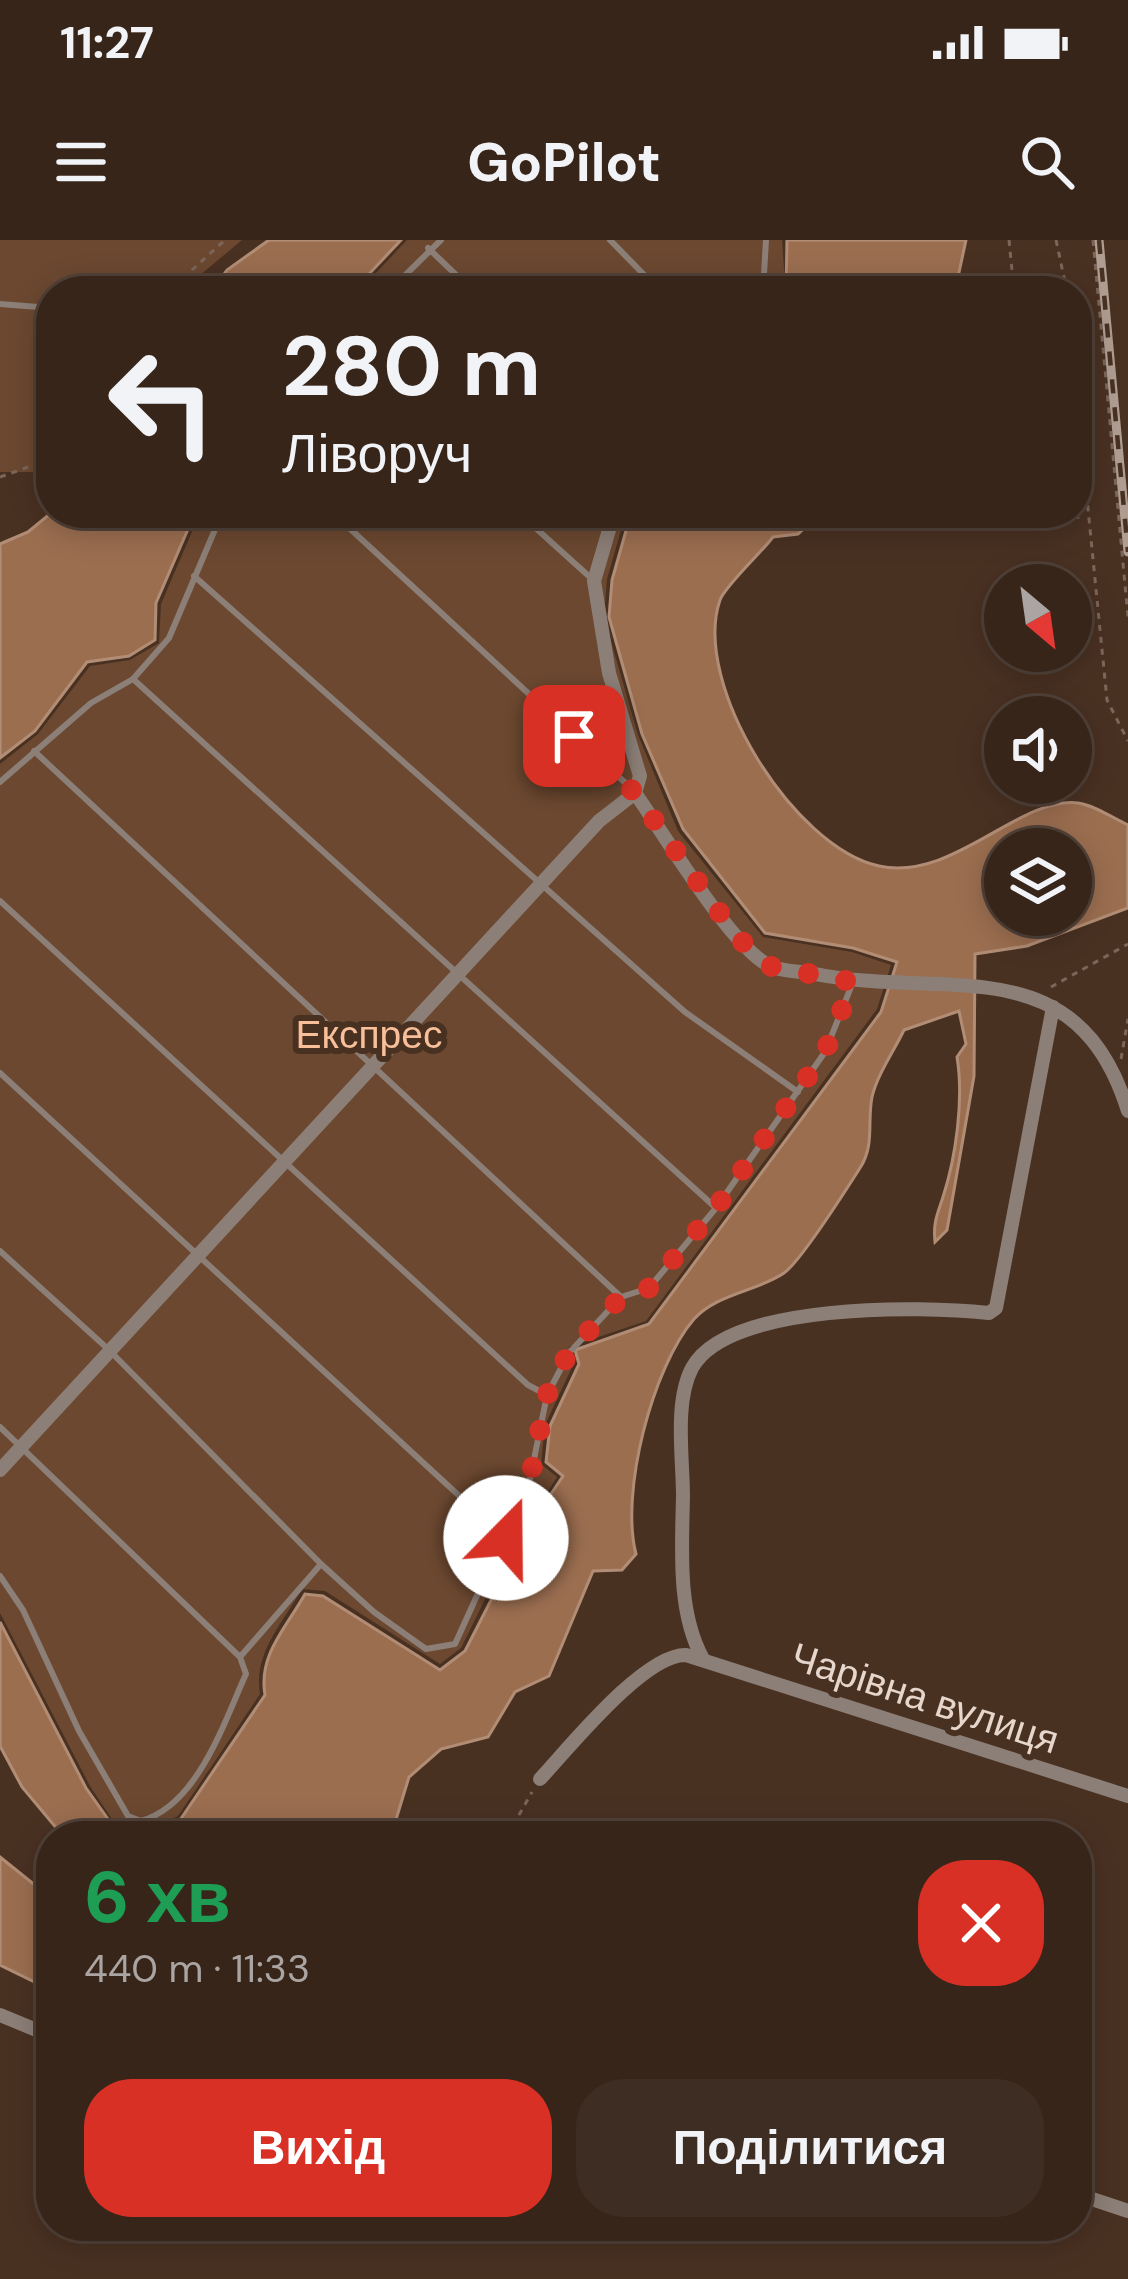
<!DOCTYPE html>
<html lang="uk">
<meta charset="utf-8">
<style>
body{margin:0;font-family:"DM Sans",sans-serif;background:#3e2d23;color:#f1f3f6;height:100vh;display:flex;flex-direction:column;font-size:45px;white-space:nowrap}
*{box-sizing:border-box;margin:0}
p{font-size:39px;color:#aaa5a2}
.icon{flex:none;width:66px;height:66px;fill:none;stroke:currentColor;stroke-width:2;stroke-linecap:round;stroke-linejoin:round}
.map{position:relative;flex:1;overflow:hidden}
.drawer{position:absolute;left:36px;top:1581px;width:1056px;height:420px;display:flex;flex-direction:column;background:#37251a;border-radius:48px;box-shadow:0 6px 30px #0003,0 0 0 3px #514239}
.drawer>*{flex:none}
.hud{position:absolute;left:36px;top:36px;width:1056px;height:252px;border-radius:48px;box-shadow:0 6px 30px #0003,0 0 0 3px #514239;background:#37251a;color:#f1f3f6;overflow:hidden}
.needle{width:78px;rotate:151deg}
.controls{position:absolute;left:984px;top:324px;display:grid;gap:24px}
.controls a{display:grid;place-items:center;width:108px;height:108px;border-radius:50%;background:#37251a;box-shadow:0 6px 30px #0003,0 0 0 3px #514239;font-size:60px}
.pin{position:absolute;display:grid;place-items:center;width:102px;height:102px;color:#fff;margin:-51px;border-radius:24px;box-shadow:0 6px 18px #0006}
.me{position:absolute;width:132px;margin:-66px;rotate:22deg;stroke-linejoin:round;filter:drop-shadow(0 0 9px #0008)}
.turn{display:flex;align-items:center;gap:42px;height:252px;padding:0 48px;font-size:54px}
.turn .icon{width:156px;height:156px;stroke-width:2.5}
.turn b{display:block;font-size:84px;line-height:102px}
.round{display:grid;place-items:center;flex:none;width:126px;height:126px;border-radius:48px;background:#3e2d23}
.overview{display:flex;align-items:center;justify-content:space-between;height:204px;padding:0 48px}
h1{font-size:72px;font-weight:800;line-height:90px;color:#1e9e55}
.action{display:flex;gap:24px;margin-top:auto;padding:24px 48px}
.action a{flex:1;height:138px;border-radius:48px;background:#d93025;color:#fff;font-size:48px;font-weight:800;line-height:138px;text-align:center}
.action a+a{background:#3e2d23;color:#f1f3f6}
.status{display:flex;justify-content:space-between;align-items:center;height:84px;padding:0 60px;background:#37251a;direction:ltr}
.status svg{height:33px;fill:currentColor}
header{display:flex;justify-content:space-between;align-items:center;height:156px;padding:0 48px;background:#37251a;font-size:54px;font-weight:800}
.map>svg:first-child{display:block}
.green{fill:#6c4830}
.water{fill:#9b6e50;stroke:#b28d75;stroke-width:3;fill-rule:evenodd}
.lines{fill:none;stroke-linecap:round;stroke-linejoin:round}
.path{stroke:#7b6659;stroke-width:3;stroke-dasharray:6 6;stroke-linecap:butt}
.lane{stroke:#8c7f77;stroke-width:6}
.street{stroke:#8c7f77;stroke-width:14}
.rail-casing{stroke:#af9d91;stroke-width:9}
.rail{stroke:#493122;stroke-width:4.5;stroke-dasharray:14;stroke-linecap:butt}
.route{stroke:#d93025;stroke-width:21;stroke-dasharray:0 37.8}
.labels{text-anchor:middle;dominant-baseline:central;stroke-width:12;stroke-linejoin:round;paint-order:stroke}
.park-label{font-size:39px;fill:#f8bf9b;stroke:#493122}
.street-label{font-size:39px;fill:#e6d6cc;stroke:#493122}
</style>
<div class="status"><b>11:27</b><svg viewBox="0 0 49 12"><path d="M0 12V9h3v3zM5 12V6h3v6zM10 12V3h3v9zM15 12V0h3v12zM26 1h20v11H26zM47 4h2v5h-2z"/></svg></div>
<header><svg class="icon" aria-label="menu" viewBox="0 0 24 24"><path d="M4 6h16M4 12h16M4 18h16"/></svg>GoPilot<svg class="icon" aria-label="search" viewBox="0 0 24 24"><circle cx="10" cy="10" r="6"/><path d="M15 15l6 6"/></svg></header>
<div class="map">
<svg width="1128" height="2039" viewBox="0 0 1128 2039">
<rect width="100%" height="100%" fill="#493122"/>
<path class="green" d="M0,0H242L181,51H51V214L37,232H0Z
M407,0H782L785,42L781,51H359Z
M200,273H626L607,339L604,377L638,495L678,591L763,697L852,712L891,725L877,769L646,1081L569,1107L574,1123L545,1185L541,1224L557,1237L501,1327L461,1408L440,1424L325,1351L302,1349C283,1383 253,1413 260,1454L178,1576L132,1596L119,1590L90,1546L0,1373V524L38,494L90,426L130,420L159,403L161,364Z"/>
<path class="water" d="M269,0H401L353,51H212L227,30Z
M787,0H966L955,51H786Z
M51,273H195L156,363L155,400L129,416L87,422L35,491L0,518V304L28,292Z
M631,273H820L798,294L773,297C762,312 725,346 720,360C691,444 794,608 879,626C953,642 1019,556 1078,563C1094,565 1113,578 1128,585V668L1027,706L975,714L974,836L947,990L935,1002C933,983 937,975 943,957C956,917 964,859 957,817L966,804L959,771L904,790C894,811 877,835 872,857C867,882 875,905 860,928C846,950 801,1021 784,1033C758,1051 716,1054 694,1079C652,1128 620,1253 636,1314L622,1330L593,1331L549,1436L515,1452L488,1497L441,1509L409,1537L391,1596H142L180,1580L265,1455C258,1415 286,1388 305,1354L323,1356L440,1430L465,1411L528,1288L563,1236L546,1222L550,1186L579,1124L575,1110L649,1084L881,772L897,722L853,708L765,693L683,589L642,494L609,377L612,340ZM1005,609H1071V675H1005Z
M0,1382L86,1548L120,1596H63L22,1547L0,1506Z
M0,1617L51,1658V1750L0,1725Z"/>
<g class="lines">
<path class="path" d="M1009,0L1014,51
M1056,0L1067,51
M1093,0L1128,377
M180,51L192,30L225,0
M1077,158L1107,460L1128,501
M0,237L51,219
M931,273L977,285L1084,277
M1051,747L1128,704
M1121,819L1128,779
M507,1596L532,1552"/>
<path class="lane" d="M610,0L660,51
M428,8L473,51
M389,51L441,0
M763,51L766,0
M0,64L51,68
M333,273L633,550
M519,273L592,339
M194,336L685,772L798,852
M133,439L716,968
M34,511L620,1056
M0,542L91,463L133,439L169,398L222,273
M0,661L528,1145L547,1155
M0,833L505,1298
M0,1011L108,1109L321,1324L374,1372L426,1409L455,1404L530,1239L547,1155L569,1113L621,1057L649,1048L716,968L825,812L853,742
M0,1187L240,1417
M0,1336L23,1370L79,1491L128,1576L141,1581C198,1565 224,1482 246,1434L240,1417L321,1324"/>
<path class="street" d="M635,553C663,592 731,708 770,726C782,732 801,731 815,734C947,760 1076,705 1128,871
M0,1230L599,581L635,553L640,536L609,433L594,341L614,273
M703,1419C677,1372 682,1309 683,1256C683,1219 674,1162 692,1128C728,1062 922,1066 989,1073L996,1068L1053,767
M540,1539C569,1508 644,1414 686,1415L1128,1556
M0,1775L51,1796
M1077,1954L1128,1971"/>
<g class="rail-casing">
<path id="rail" d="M1099,0L1128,312"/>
</g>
<use href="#rail" class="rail"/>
</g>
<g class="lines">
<path class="route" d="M506,1298L530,1239L547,1155L569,1112L621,1057L649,1048L716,968L825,812L853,742L769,726L736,696L635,553L574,496"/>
</g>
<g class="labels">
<g class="park-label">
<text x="369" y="794">Експрес</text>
</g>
<g class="street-label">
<text transform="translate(925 1458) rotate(18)">Чарівна вулиця</text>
</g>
</g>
</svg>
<div class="controls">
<a><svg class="needle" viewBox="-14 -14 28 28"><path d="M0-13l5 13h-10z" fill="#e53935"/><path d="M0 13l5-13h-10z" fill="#aaa5a2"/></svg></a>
<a><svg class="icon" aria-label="sound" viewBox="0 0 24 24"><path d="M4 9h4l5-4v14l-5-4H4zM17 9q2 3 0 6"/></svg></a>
<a><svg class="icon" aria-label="layers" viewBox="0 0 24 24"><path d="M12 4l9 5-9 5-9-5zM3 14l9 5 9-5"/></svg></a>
</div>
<div class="pin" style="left:574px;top:496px;background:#d93025"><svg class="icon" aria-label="arrive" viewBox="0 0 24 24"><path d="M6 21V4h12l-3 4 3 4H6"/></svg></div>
<svg class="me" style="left:506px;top:1298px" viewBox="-20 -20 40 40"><circle r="19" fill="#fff"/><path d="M0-13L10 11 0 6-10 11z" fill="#d93025"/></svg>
<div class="hud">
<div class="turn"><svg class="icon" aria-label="left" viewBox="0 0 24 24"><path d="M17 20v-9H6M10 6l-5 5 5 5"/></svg><div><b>280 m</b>Ліворуч</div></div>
</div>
<section class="drawer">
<div class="overview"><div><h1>6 хв</h1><p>440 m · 11:33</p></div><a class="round" style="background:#d93025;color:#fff"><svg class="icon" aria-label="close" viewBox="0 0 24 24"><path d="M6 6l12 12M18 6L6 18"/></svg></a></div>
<div class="action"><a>Вихід</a><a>Поділитися</a></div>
</section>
</div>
